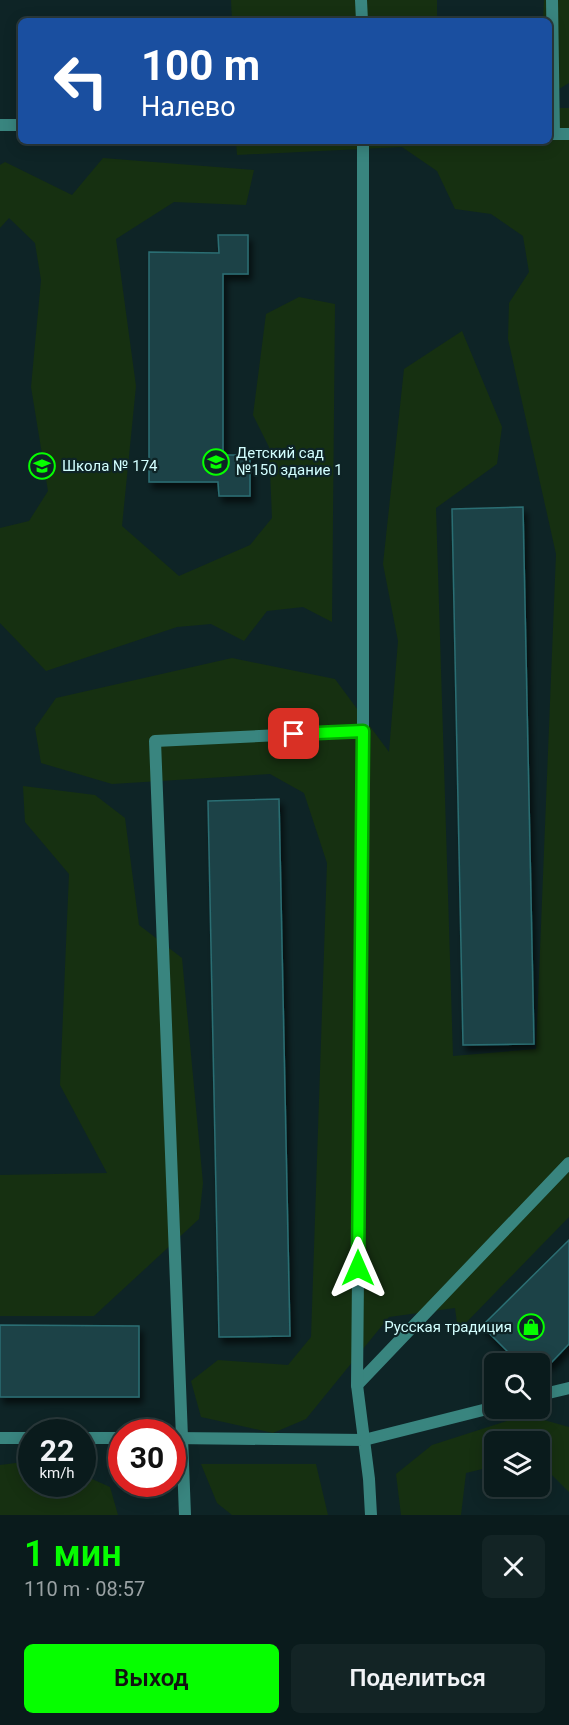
<!DOCTYPE html>
<html lang="ru">
<meta charset="utf-8">
<style>
body{margin:0;font-family:Roboto,sans-serif;background:#132425;color:#f1f3f6;height:100vh;display:flex;flex-direction:column;font-size:22px;white-space:nowrap}
*{box-sizing:border-box;margin:0}
p{font-size:20px;color:#99a1a3}
.icon{flex:none;width:33px;height:33px;fill:none;stroke:currentColor;stroke-width:2;stroke-linecap:round;stroke-linejoin:round}
.map{position:relative;height:1515px;overflow:hidden}
.panel{display:flex;flex-direction:column;background:#0a1b1c;flex:1}
.panel>*{flex:none}
.guide{position:absolute;left:18px;top:18px;width:534px;height:126px;border-radius:9px;box-shadow:0 3px 15px #0003,0 0 0 2px #2a393b;background:#1a4fa0;color:#fff;overflow:hidden}
.buttons{position:absolute;left:484px;top:1353px;display:grid;gap:12px}
.buttons a{display:grid;place-items:center;width:66px;height:66px;border-radius:9px;background:#0a1b1c;box-shadow:0 3px 15px #0003,0 0 0 2px #2a393b;font-size:30px}
.speed{position:absolute;left:18px;top:1419px;display:flex;gap:12px;font-size:30px;font-weight:700;text-align:center}
.speed>*{display:grid;place-content:center;width:78px;height:78px;border-radius:50%;background:#0a1b1c;box-shadow:0 3px 15px #0003,0 0 0 2px #2a393b;line-height:1}
.speed small{font-size:15px;font-weight:400}
.speed .limit{border:9px solid #d22;background:#fff;color:#111}
.pin{position:absolute;display:grid;place-items:center;width:51px;height:51px;color:#fff;margin:-26px;border-radius:12px;box-shadow:0 3px 9px #0006}
.me{position:absolute;width:66px;margin:-33px;rotate:0deg;stroke-linejoin:round;filter:drop-shadow(0 0 4px #0008)}
.turn{display:flex;align-items:center;gap:21px;height:126px;padding:0 24px;font-size:27px}
.turn .icon{width:78px;height:78px;stroke-width:2.5}
.turn b{display:block;font-size:42px;line-height:51px}
.round{display:grid;place-items:center;flex:none;width:63px;height:63px;border-radius:9px;background:#132425}
.summary{display:flex;align-items:center;justify-content:space-between;height:102px;padding:0 24px}
h1{font-size:36px;font-weight:600;line-height:45px;color:#06fe00}
.button{display:flex;gap:12px;margin-top:auto;padding:12px 24px}
.button a{flex:1;height:69px;border-radius:9px;background:#06fe00;color:#111;font-size:24px;font-weight:600;line-height:69px;text-align:center}
.button a+a{background:#132425;color:#f1f3f6}
.map>svg:first-child{display:block}
.green{fill:#163011}
.building{fill:#1a4347;stroke:#2c6e73;stroke-width:1.5;filter:url(#shadow)}
.lines{fill:none;stroke-linecap:round;stroke-linejoin:round}
.lane{stroke:#39857f;stroke-width:12}
.street{stroke:#39857f;stroke-width:12}
.route-casing{stroke:#04a500;stroke-width:15}
.route{stroke:#06fe00;stroke-width:10}
.labels{text-anchor:middle;dominant-baseline:central;stroke-width:4.5;stroke-linejoin:round;paint-order:stroke}
.poi-label{font-size:15px;fill:#d3ffff;stroke:#0e2426;text-anchor:start}
</style>
<div class="map">
<svg width="569" height="1515" viewBox="0 0 569 1515">
<defs>
<filter id="shadow"><feDropShadow dx="3.5" dy="6" stdDeviation="3" flood-color="#0009"/></filter>
</defs>
<rect width="100%" height="100%" fill="#0e2426"/>
<path class="green" d="M231,0H437V21H232Z
M544,0H569V83L549,95V21H543Z
M549,108H569V1217L458,1331L455,1308L389,1317L306,1419L273,1433L201,1417L191,1381L218,1360L288,1365L311,1337L327,863L304,793L270,774L112,784L41,763L35,728L56,698L232,658L335,679L389,752L398,641L383,564L404,369L462,331L502,427L497,464L436,508L453,1056L536,1049L556,554L508,339L509,303L529,272L523,236L491,214L455,209L437,171L402,147L237,155L236,141H549Z
M103,158L254,170L246,205L174,202L116,239L136,386L122,526L179,576L250,545L272,518L269,447L253,415L266,314L299,297L335,304L332,622L303,607L267,611L244,641L211,624L177,627L46,671L0,623V528L29,521L48,491L31,387L41,280L35,243L9,218L0,228V165L5,162L72,195Z
M23,786L95,795L125,818L139,925L182,958L203,1183L199,1219L94,1316H0V1175L107,1173L60,1085L69,874L25,822Z
M526,1415L569,1427V1492L540,1463V1442H495V1466L466,1473L461,1515H401L396,1474L432,1445Z
M31,1461L32,1484H82L83,1475L110,1487L118,1515H0V1465Z
M201,1464H316L328,1515H232L217,1503Z"/>
<path class="building" d="M218,235H248V274H223V455H250V496H219L218,482H149V252L219,253Z
M523,507L534,1044L463,1045L452,509Z
M279,799L290,1336L219,1337L208,801Z
M569,1240V1344L550,1364H520L482,1326Z
M0,1325L139,1326V1397H0Z"/>
<g class="lines">
<path class="lane" d="M0,125H21
M549,134H554L552,0
M554,134H569
M357,1385L569,1163
M540,1395L569,1388
M364,1440L495,1407
M185,1515L155,741L363,731"/>
<path class="street" d="M361,0L362,21
M363,141V731L357,1385L369,1479L371,1515
M0,1438H32
M82,1438H122
M172,1438L364,1440"/>
</g>
<g class="lines">
<g class="route-casing">
<path id="route" d="M294,734L363,731L358,1268"/>
</g>
<use href="#route" class="route"/>
</g>
<defs>
<g id="school-ring" transform="scale(1.35)"><circle r="9.5" fill="#0e2426" stroke="#06fe00" stroke-width="1.5"/><path d="M0-5L7-2L0 1L-7-2ZM-4 1L0 2.5L4 1V4Q0 6-4 4Z" fill="#06fe00"/></g>
<g id="shop-ring" transform="scale(1.35)"><circle r="9.5" fill="#0e2426" stroke="#06fe00" stroke-width="1.5"/><path d="M-5-2.5h2.3a2.7 3.5 0 0 1 5.4 0H5L5.5 6h-11ZM-1.5-2.5h3a1.5 2.3 0 0 0-3 0Z" fill="#06fe00"/></g>
</defs>
<g fill-rule="evenodd">
<use href="#school-ring" x="216" y="462"/>
<use href="#school-ring" x="42" y="466"/>
<use href="#shop-ring" x="531" y="1327"/>
</g>
<g class="labels">
<g class="poi-label">
<text x="236" y="453">Детский сад<tspan x="236" dy="17">№150 здание 1</tspan></text>
<text x="62" y="466">Школа № 174</text>
<text x="512" y="1327" text-anchor="end">Русская традиция</text>
</g>
</g>
</svg>
<div class="buttons">
<a><svg class="icon" aria-label="search" viewBox="0 0 24 24"><circle cx="10" cy="10" r="6"/><path d="M15 15l6 6"/></svg></a>
<a><svg class="icon" aria-label="layers" viewBox="0 0 24 24"><path d="M12 4l9 5-9 5-9-5zM3 14l9 5 9-5"/></svg></a>
</div>
<div class="speed"><div>22<small>km/h</small></div><div class="limit">30</div></div>
<div class="pin" style="left:294px;top:734px;background:#d93025"><svg class="icon" aria-label="arrive" viewBox="0 0 24 24"><path d="M6 21V4h12l-3 4 3 4H6"/></svg></div>
<svg class="me" style="left:358px;top:1268px" viewBox="-20 -20 40 40"><path d="M0-17L14 15 0 8-14 15z" fill="#06fe00" stroke="#fff" stroke-width="4"/></svg>
<div class="guide">
<div class="turn"><svg class="icon" aria-label="left" viewBox="0 0 24 24"><path d="M17 20v-9H6M10 6l-5 5 5 5"/></svg><div><b>100 m</b>Налево</div></div>
</div>
</div>
<section class="panel">
<div class="summary"><div><h1>1 мин</h1><p>110 m · 08:57</p></div><a class="round"><svg class="icon" aria-label="close" viewBox="0 0 24 24"><path d="M6 6l12 12M18 6L6 18"/></svg></a></div>
<div class="button"><a>Выход</a><a>Поделиться</a></div>
</section>
